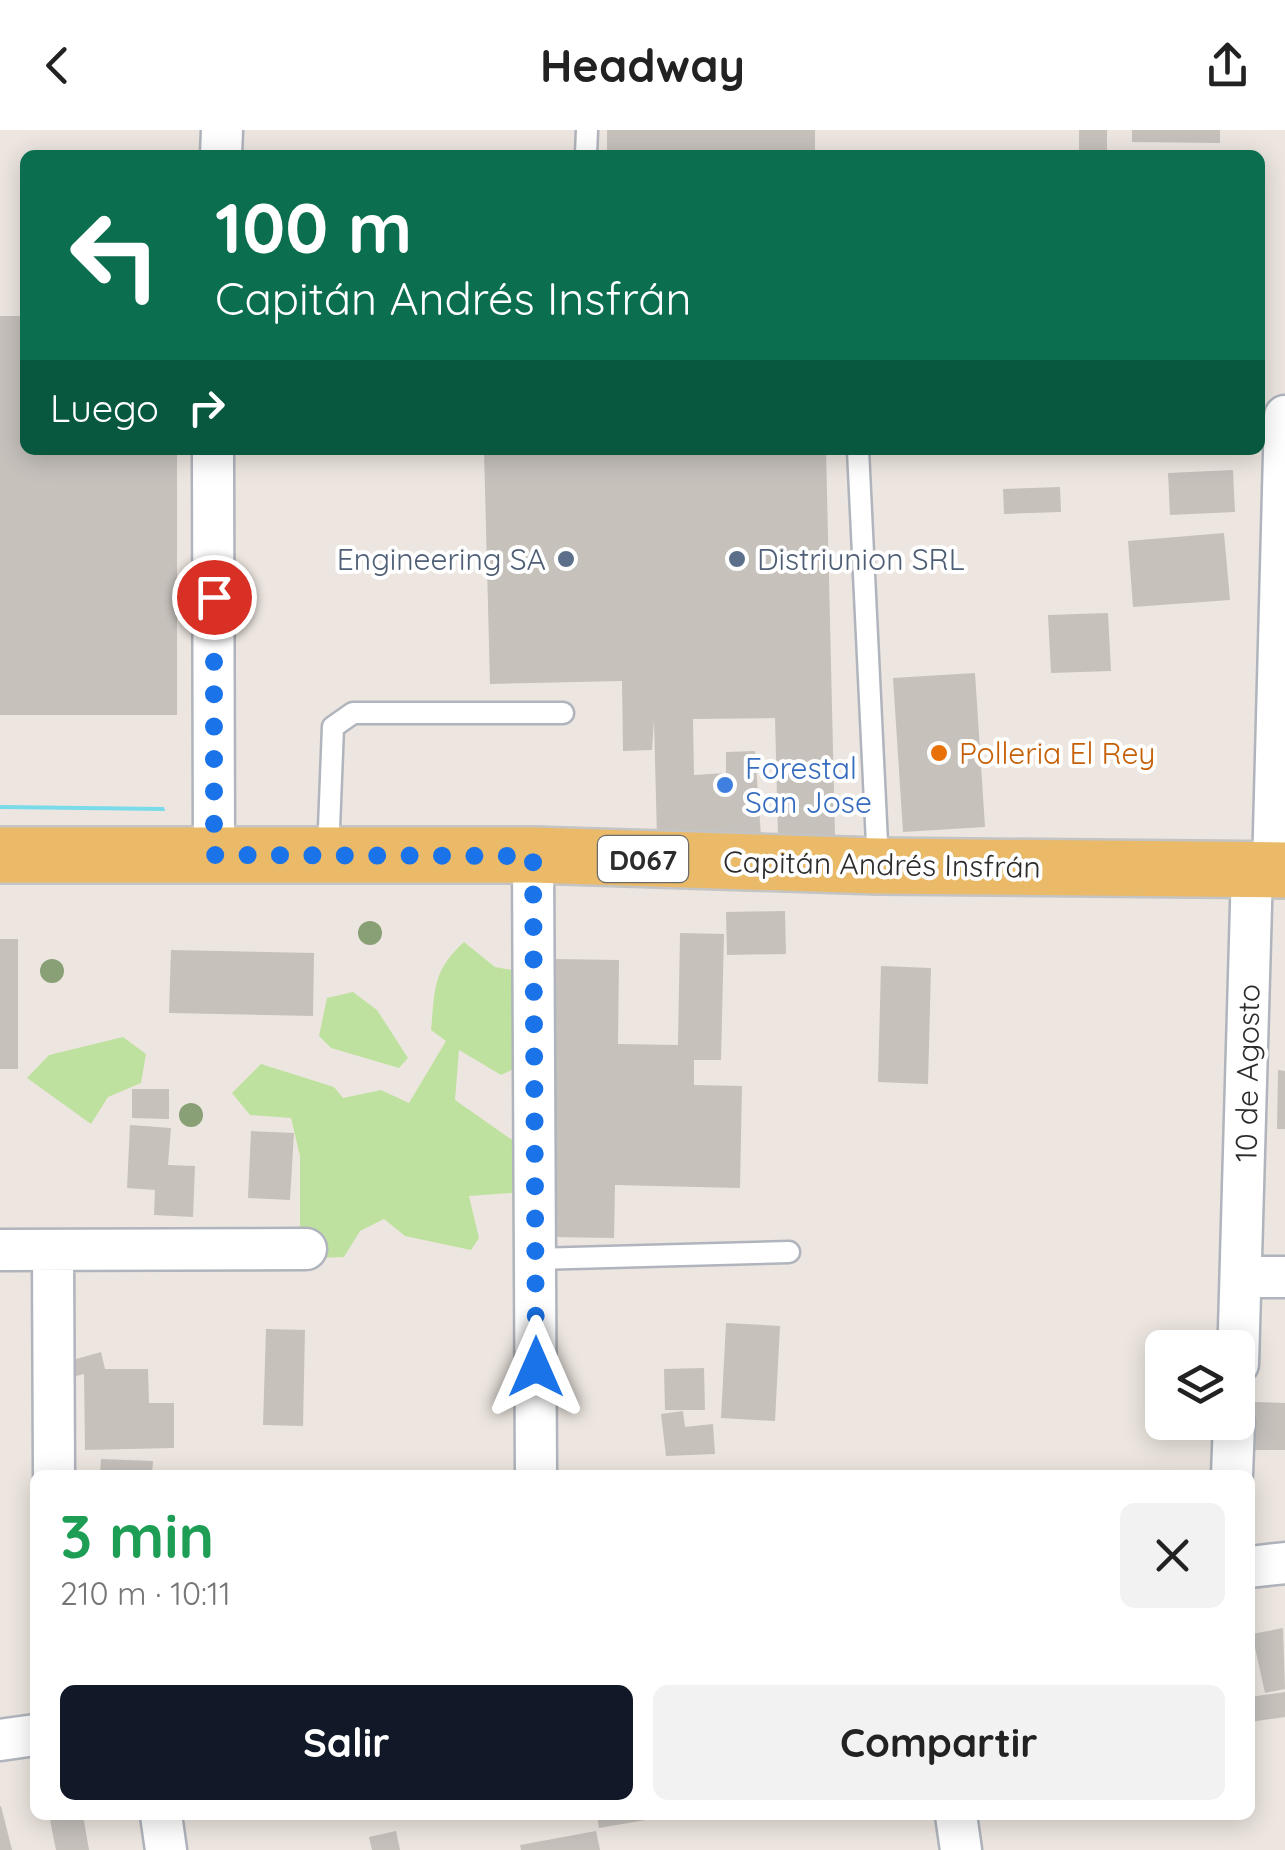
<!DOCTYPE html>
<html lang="es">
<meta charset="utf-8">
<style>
body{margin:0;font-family:Quicksand,sans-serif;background:#f2f2f2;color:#222;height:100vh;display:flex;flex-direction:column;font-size:38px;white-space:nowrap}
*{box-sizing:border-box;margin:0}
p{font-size:32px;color:#767676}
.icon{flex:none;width:55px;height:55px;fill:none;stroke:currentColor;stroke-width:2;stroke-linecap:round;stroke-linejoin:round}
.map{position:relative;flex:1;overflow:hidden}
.drawer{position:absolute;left:30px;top:1340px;width:1225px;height:350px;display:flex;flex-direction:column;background:#fff;border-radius:15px;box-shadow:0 5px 25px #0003}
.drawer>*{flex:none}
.guide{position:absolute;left:20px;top:20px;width:1245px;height:305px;border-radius:15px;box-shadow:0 5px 25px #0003;background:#0b6e4f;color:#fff;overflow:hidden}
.buttons{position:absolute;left:1145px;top:1200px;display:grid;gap:20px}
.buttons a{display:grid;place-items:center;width:110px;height:110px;border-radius:15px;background:#fff;box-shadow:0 5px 25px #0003;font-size:50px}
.pin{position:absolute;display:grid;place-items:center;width:85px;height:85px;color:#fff;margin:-42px;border:5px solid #fff;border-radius:50%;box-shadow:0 2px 10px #0007}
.me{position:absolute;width:110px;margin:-55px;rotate:0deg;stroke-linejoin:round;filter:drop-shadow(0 0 8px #0008)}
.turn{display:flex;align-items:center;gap:35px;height:210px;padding:0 30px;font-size:45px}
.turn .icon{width:130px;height:130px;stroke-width:2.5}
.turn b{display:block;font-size:70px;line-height:85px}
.then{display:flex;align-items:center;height:95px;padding:0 30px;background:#0003;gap:20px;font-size:38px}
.round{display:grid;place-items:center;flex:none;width:105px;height:105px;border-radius:15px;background:#f2f2f2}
.headline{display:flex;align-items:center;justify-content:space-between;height:170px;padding:0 30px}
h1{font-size:60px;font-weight:800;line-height:75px;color:#1e9e55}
.action{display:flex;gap:20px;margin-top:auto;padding:20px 30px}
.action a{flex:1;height:115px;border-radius:15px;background:#111827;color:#fff;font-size:40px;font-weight:800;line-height:115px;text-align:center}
.action a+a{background:#f2f2f2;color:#222}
header{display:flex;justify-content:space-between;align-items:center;height:130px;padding:0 30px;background:#fff;font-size:45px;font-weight:800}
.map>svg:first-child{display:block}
.green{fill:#bfe19f}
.water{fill:#79dbe9}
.building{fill:#c6c1bb}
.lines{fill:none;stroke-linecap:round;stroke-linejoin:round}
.service-casing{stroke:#b0b4bc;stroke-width:25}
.minor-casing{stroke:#b0b4bc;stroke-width:45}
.primary-casing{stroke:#c4c4c4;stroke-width:60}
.service{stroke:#fff;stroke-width:20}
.minor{stroke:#fff;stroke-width:40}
.primary{stroke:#eaba68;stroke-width:55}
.tree{fill:#89a076}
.route{stroke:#1a73e8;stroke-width:18;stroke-dasharray:0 32.4}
.service-dot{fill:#5c6f8a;stroke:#fff;stroke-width:4}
.food-dot{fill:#e8710a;stroke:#fff;stroke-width:4}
.shop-dot{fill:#3f7fe0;stroke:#fff;stroke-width:4}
.labels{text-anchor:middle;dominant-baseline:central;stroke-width:8;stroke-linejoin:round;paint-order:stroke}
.shield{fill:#fff;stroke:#6b6b6b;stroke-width:2.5}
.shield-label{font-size:28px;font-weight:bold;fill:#2c2c2c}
.service-label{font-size:30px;fill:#4e5e75;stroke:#fff;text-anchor:end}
.food-label{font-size:30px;fill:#c56008;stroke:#fff;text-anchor:start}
.shop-label{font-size:30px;fill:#366cbe;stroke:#fff;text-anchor:start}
.street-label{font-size:30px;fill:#2c2c2c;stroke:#fff}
</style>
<header><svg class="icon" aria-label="back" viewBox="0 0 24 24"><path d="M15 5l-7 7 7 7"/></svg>Headway<svg class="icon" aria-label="share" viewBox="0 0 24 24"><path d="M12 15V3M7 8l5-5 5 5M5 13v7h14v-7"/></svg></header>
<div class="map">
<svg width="1285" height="1720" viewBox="0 0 1285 1720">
<rect width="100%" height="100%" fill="#ede6e0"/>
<path class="green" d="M464,812L495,837L534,844L524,934L501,945L459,920L455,970L525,1019L524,1062L469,1066L479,1108L471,1120L405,1106L384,1089L360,1101L344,1127L318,1128L300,1108V1026L291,988L250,985L232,963L261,934L334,957L343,968L381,960L409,973L446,911L431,900C435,860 432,841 464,812Z
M353,862L377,880L408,928L399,938L331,918L319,906L327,868Z
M123,907L146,924L141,953L108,967L91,994L27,948L49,925Z"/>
<path class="water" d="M0,675L164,677L165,681L0,679Z"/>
<path class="building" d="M607,0H815V25H607Z
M1079,0H1107V25H1079Z
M1132,0H1220V13L1132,12Z
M0,186H25V320H177V585H0Z
M484,320H826L835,706L778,707L775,588L693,589L694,645L726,643V622L755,621L761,706L657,708L654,590L652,620L623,621L622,551L490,554Z
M1233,340L1235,382L1170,385L1168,343Z
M1060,357L1061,382L1004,384L1003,359Z
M1224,403L1230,470L1133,477L1128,411Z
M1108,483L1111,541L1051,543L1048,485Z
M975,543L985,697L903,702L893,548Z
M785,781L786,824L727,825L726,782Z
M680,803L724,804L721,930H694V955L742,956L740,1058L615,1055L614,1108L551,1107L556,829L619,830L618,914L678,915Z
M0,809H18V939H0Z
M171,820L314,823L313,886L169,883Z
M881,836L931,838L928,954L878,952Z
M1278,940L1285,941V999H1277Z
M132,959H169V989L132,988Z
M130,995L171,998L168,1035L195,1036L193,1087L154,1085L155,1060L127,1058Z
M251,1001L294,1003L290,1070L248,1068Z
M726,1193L780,1196L775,1291L721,1288Z
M266,1199L305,1200L303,1296L263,1295Z
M101,1222L105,1239H148L149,1273H174V1318L85,1320L84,1244L72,1247L69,1231Z
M704,1238L705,1280H665L664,1239Z
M1255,1272L1285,1273V1320H1255Z
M683,1281L685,1297L713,1294L715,1324L666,1326L661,1284Z
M101,1329L153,1331L152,1345H100Z
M1283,1498L1285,1559L1265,1563L1252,1504Z
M1285,1562V1587L1250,1592V1567Z
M0,1676H1L12,1720H0Z
M49,1685H83L89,1720H56Z
M597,1685H663V1687L599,1698Z
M396,1701L400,1720H372L369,1707Z
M596,1701L600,1720H521L520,1715Z"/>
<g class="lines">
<g class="service-casing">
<path id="service" d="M586,25L587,0
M858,320L878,734
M328,723L333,597L353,583H563
M535,1129L789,1122"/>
</g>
<g class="minor-casing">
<path id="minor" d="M221,25L222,0
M213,320L214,725
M533,725L536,1345
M1273,740L1285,286
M0,1120L306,1119
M53,1122L54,1345
M1242,1147H1285
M1238,1234L1252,740
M1232,1345L1234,1292
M1250,1437L1285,1433
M0,1610L35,1605
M161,1685L166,1720
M956,1685L961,1720"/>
</g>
<g class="primary-casing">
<path id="primary" d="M0,725H533L878,736L1285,740"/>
</g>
<use href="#service" class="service"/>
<use href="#minor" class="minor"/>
<use href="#primary" class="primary"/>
</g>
<g class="tree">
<circle cx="370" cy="803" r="12"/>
<circle cx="52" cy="841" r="12"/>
<circle cx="191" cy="985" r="12"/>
</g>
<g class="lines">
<path class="route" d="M214,467V725L533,726L536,1237"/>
</g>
<g class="service-dot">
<circle cx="566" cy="429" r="10"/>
<circle cx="737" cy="429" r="10"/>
</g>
<circle class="food-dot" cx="939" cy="623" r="10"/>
<circle class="shop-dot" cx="725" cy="655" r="10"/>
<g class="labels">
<rect class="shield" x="598" y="706" width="90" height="46" rx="8"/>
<g class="shield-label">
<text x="643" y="729">D067</text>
</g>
<g class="service-label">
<text x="546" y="429">Engineering SA</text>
<text x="757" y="429" text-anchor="start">Distriunion SRL</text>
</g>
<g class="food-label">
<text x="959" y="623">Polleria El Rey</text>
</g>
<g class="shop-label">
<text x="745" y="638">Forestal<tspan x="745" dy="34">San Jose</tspan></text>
</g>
<g class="street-label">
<text transform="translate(882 734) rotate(1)">Capitán Andrés Insfrán</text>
<text transform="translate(1247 943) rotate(-89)">10 de Agosto</text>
</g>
</g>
</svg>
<div class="buttons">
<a><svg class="icon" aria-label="layers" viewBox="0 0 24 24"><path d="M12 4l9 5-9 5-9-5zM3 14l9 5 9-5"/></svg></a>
</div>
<div class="pin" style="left:214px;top:467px;background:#d93025"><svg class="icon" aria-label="arrive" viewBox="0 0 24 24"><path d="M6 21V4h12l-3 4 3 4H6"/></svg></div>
<svg class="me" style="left:536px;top:1237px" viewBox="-20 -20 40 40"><path d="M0-17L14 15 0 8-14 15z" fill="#1a73e8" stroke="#fff" stroke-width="4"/></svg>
<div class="guide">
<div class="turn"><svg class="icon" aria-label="left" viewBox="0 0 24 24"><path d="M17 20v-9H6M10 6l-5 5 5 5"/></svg><div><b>100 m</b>Capitán Andrés Insfrán</div></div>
<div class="then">Luego<svg class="icon" aria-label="right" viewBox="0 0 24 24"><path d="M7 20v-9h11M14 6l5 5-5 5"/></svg></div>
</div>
<section class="drawer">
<div class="headline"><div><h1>3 min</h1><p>210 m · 10:11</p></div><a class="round"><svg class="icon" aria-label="close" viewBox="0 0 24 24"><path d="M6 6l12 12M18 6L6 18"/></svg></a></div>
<div class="action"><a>Salir</a><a>Compartir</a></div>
</section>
</div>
